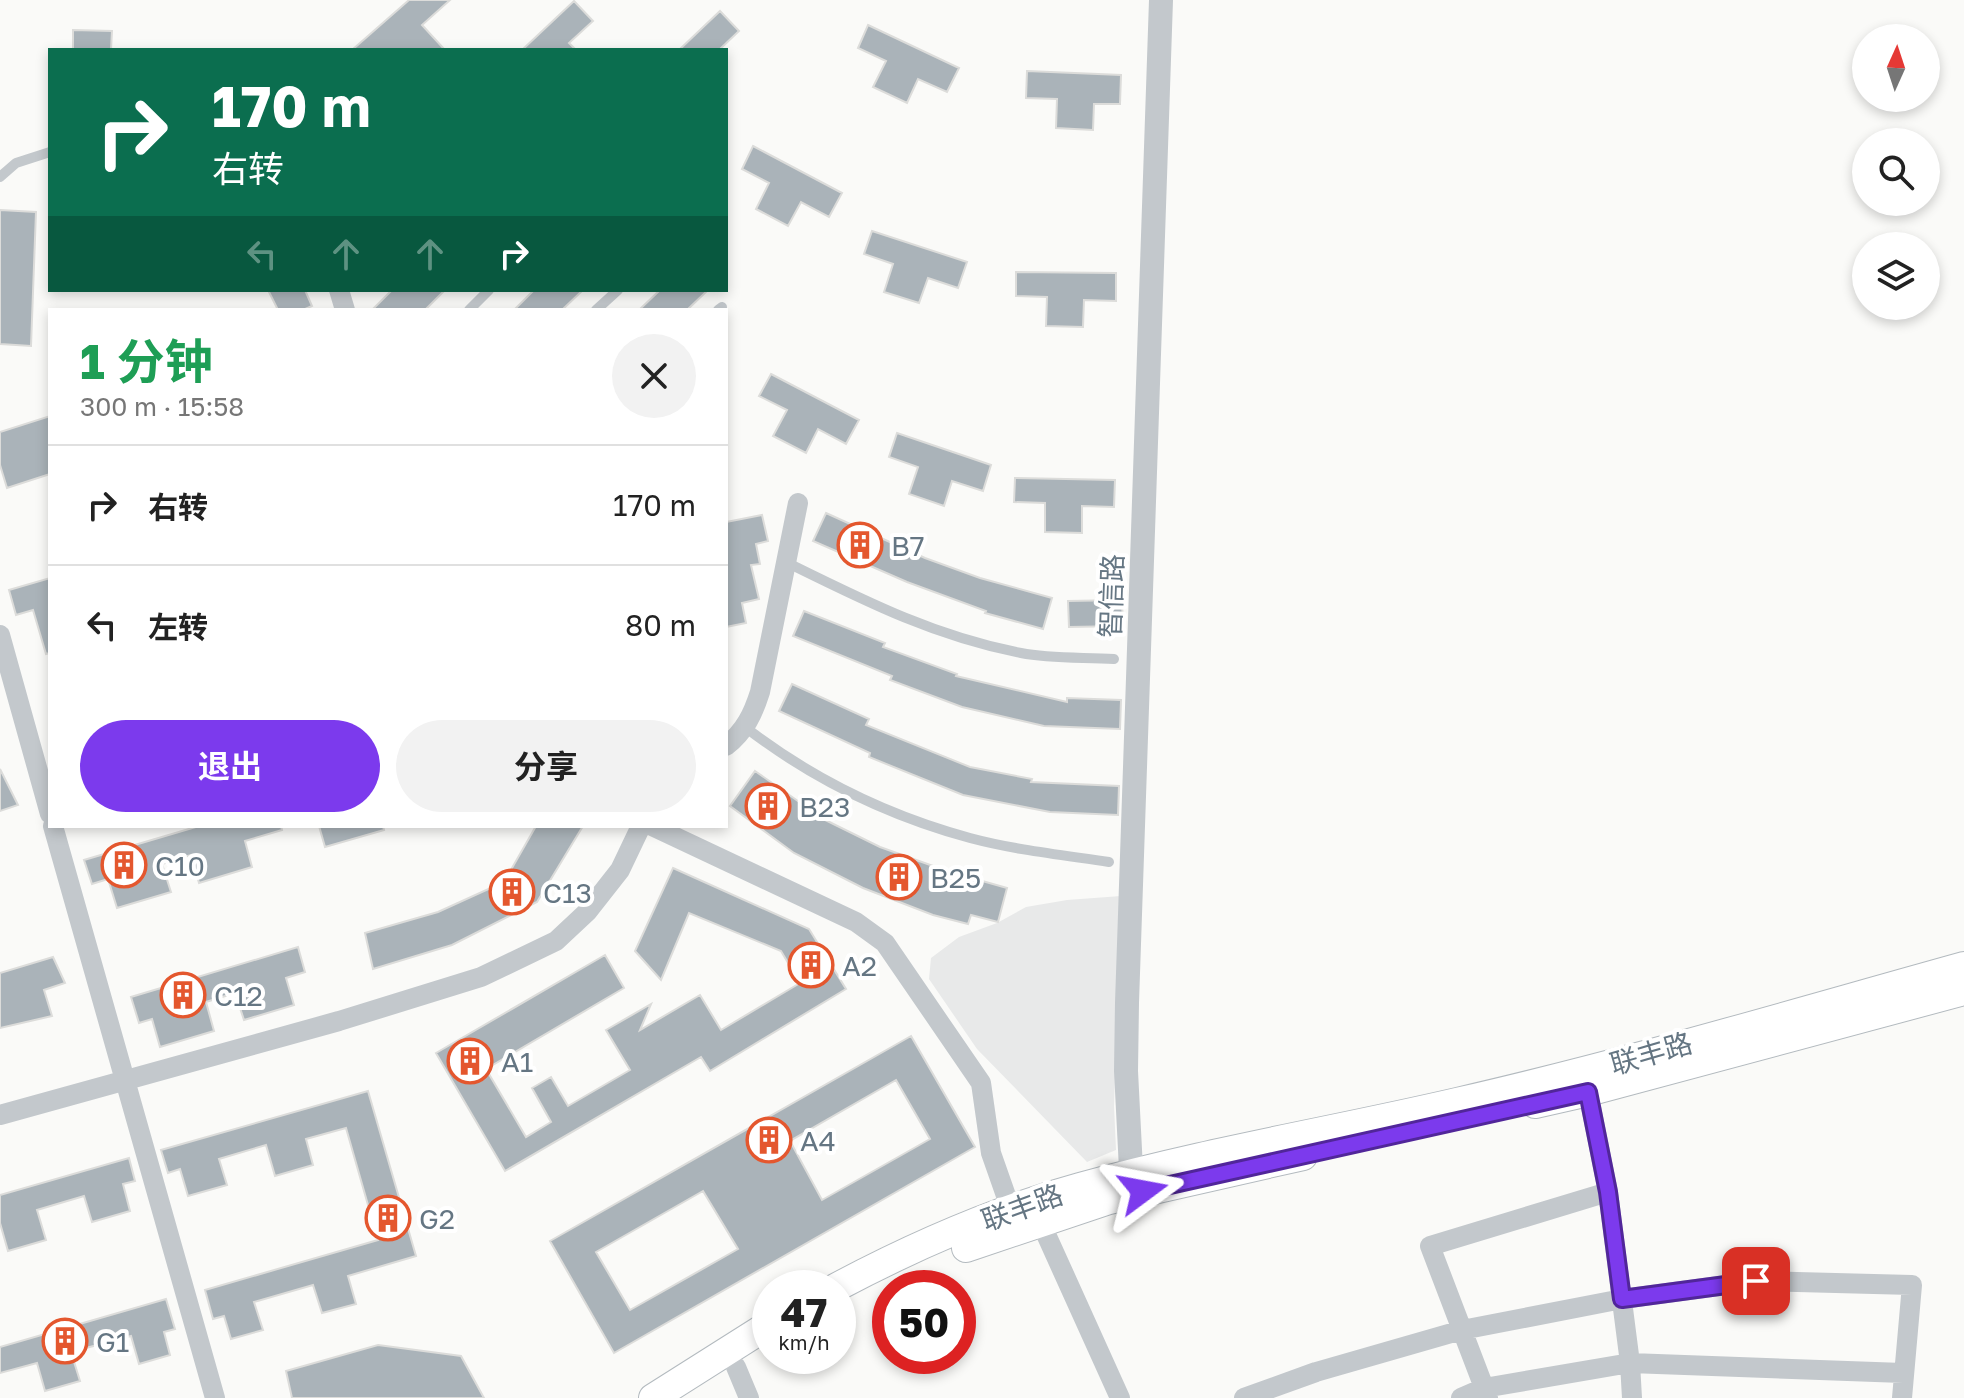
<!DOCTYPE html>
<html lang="zh">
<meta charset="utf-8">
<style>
body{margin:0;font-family:"Golos Text","Noto Sans SC",sans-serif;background:#f2f2f2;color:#222;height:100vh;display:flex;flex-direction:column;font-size:30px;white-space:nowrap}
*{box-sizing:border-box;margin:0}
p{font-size:26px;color:#767676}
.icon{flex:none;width:44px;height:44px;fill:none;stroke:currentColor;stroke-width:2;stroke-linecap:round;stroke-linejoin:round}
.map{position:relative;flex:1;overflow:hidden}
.sheet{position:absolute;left:48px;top:308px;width:680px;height:520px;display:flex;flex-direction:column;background:#fff;border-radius:0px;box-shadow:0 4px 12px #0003}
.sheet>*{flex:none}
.hud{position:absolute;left:48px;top:48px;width:680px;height:244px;border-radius:0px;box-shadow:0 4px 12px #0003;background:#0b6e4f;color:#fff;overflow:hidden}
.needle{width:52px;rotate:3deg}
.fabs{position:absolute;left:1852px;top:24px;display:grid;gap:16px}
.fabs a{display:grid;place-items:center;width:88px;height:88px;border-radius:50%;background:#fff;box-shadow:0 4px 12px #0003;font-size:40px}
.speed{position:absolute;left:752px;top:1270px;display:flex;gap:16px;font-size:40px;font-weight:700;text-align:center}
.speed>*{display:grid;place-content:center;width:104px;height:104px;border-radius:50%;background:#fff;box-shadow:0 4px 12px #0003;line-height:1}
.speed small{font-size:20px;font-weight:400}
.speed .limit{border:12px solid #d22;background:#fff;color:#111}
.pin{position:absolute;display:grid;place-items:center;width:68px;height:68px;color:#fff;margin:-34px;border-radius:16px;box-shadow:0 4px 12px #0006}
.me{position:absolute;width:88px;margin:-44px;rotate:77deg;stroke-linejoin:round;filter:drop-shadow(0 0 6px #0008)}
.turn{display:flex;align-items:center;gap:28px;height:168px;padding:0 32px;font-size:36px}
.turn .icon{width:104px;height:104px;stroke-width:2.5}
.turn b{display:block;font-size:56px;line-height:68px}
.lanes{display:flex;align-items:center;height:76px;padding:0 32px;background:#0003;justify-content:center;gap:40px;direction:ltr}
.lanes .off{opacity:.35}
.round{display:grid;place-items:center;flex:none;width:84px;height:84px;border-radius:42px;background:#f2f2f2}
.overview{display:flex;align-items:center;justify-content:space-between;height:136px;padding:0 32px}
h1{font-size:48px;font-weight:700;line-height:60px;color:#1e9e55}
.button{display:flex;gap:16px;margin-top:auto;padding:16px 32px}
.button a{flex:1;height:92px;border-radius:48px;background:#7c3aed;color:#fff;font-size:32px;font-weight:700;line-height:92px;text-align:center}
.button a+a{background:#f2f2f2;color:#222}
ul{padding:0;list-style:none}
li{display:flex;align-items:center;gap:24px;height:120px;padding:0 32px;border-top:2px solid #e0e0e0}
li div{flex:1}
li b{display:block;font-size:30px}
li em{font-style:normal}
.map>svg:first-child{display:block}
.built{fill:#e8e9e9}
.building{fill:#aab3b9;stroke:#dcdcda;stroke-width:2;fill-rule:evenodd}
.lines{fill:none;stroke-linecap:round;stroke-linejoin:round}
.secondary-casing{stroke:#b3babf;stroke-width:30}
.service{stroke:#c3c8cc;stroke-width:10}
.minor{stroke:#c3c8cc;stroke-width:20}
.tertiary{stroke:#c3c8cc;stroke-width:24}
.secondary{stroke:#fff;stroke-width:28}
.route-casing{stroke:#51269a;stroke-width:20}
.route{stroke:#7c3aed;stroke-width:14}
.labels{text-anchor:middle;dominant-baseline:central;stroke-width:8;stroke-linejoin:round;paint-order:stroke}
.poi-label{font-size:28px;fill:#657683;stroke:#fff;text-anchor:start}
.street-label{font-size:28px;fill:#657683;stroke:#fff}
</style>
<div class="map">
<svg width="1964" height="1398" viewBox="0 0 1964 1398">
<rect width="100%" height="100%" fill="#fafaf8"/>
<path class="built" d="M1121,896L1114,1106L1116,1150L1087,1162L977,1049L929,979L931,958L959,937L997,923L1026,907L1067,900Z"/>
<path class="building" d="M409,0H450L422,25L445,50H352Z
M574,1L593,21L569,43L576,50H522Z
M720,11L739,31L719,50H679Z
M868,25L959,68L947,92L918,79L907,103L873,87L886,61L858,48Z
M73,30L112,31L111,50H73Z
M1027,71L1121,75L1120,104H1094L1093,130L1056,128L1057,99L1026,98Z
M753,146L842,193L829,217L801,202L788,226L756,209L769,183L742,169Z
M0,210L36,212L31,346L0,344Z
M872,231L967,262L958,288L928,278L919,303L884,292L893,264L864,254Z
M1016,272L1116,273V301L1084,300L1083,327L1046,326L1047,297L1016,296Z
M268,290H305L312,306L303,310H278Z
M392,290H445L425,310H372Z
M534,290H583L562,310H514Z
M660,290H708L687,310H639Z
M771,374L859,420L846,444L818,429L806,453L773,436L787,410L759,396Z
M50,416V474L7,488L0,465V432Z
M897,433L991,465L983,491L952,481L944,506L909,494L918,467L889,457Z
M1015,478L1115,480L1114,507L1082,506V533L1045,532V503L1014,502Z
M826,513L925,558L980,578L1052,598L1043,629L985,613L986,611L907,582L813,541Z
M762,515L768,541L756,544L760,564L751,565L759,599L742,603L746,623L726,627V522Z
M50,578V653L46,654L33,610L16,615L9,590Z
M1122,600L1123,626L1069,627L1068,601Z
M804,611L885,643L883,647L957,674L956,676L1067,702V698L1121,700L1120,729L1044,726L962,707L890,680L892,676L793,636Z
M792,684L869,719L866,725L970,767L1032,779L1031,782L1119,786L1118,815L1050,812L963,795L869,757L870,753L779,711Z
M0,769L18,805L0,811Z
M755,771L805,806L803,809L880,847L947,871L1007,888L998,922L971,915L968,924L933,915L863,888L794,853L730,806Z
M199,826H281L282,830L245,841L252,867L199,883L191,855L162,864L171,892L117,908L108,879L92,884L84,860Z
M319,826H383L384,830L325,847Z
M536,826H583L537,902L452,945L373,969L365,933L438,912L504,882Z
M673,868L809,929L846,989L710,1071L701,1057L505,1171L436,1053L605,955L624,988L486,1069L526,1137L551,1122L532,1088L551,1077L568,1106L630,1070L606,1030L651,1004L640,1030L700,995L721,1030L800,983L781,951L689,913L661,980L635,951Z
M298,947L305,972L286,978L294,1005L244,1020L235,993L206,1002L214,1031L160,1047L152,1019L139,1023L131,997Z
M53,957L65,983L44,990L52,1016L0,1028V973Z
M911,1036L975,1147L614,1353L550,1241ZM896,1080L930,1139L822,1200L790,1141ZM703,1191L738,1249L630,1310L596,1252Z
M368,1091L416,1256L348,1276L356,1304L322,1313L313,1285L254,1302L263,1330L231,1339L224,1316L213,1319L205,1290L378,1240L346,1128L306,1139L313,1165L275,1176L266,1145L219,1159L227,1185L188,1196L180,1169L168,1173L161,1150Z
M129,1158L135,1181L123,1184L130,1211L92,1222L84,1196L37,1210L46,1240L8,1251L0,1223V1195Z
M166,1299L175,1329L164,1332L170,1355L139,1364L131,1336L71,1352L80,1381L45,1391L37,1363L0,1373V1347Z
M378,1345L461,1356L484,1398H292L286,1371Z"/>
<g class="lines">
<g class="secondary-casing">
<path id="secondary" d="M1535,1104L1588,1092L1964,991
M966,1248L1109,1200L1303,1156
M835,1288C912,1247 996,1210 1080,1187C1204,1152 1332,1131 1457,1102C1627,1063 1795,1013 1964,966
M653,1398L770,1324"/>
</g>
<path class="service" d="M0,177L16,163L50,152
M469,310L489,290
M596,310L618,290
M718,310L722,307
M786,562C865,601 934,636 1021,653C1051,659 1084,657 1114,659
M745,727C811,778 889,816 970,838C1015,850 1062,855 1109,862"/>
<path class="minor" d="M339,290L345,310
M0,635L50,814
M726,746C745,731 753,714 760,692L798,503
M53,826L215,1398
M652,826L856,922L885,943L981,1083L991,1153L1011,1210
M0,1115L339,1021L481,977L556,941L587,912L620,870L641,826
M1608,1192L1630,1363L1632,1398
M1040,1221L1120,1398
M736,1367L749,1398
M1244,1398L1316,1372L1462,1330L1622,1299L1756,1281L1912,1285L1902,1398
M1461,1398L1484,1388L1630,1363L1903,1373
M1488,1398L1430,1246L1608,1192L1588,1092"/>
<path class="tertiary" d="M1132,1189L1126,1071L1127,1003L1161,0"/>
<use href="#secondary" class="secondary"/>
</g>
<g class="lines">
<g class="route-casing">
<path id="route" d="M1143,1191L1588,1092L1608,1192L1622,1299L1756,1281"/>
</g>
<use href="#route" class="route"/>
</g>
<defs>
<g id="building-ring" transform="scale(2.3)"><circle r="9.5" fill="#fff" stroke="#e4572e" stroke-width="1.5"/><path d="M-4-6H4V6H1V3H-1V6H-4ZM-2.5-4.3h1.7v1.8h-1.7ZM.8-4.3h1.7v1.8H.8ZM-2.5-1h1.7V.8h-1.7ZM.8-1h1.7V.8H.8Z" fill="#e4572e"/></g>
</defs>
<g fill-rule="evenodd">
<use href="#building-ring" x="860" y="545"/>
<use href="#building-ring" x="768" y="806"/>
<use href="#building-ring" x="124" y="865"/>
<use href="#building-ring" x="899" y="877"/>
<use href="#building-ring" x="512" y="892"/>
<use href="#building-ring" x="811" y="965"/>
<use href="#building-ring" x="183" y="995"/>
<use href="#building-ring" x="470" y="1061"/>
<use href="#building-ring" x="769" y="1140"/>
<use href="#building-ring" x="388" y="1218"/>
<use href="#building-ring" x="65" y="1341"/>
</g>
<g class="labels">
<g class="poi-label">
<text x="891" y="545">B7</text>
<text x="799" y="806">B23</text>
<text x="155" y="865">C10</text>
<text x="930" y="877">B25</text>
<text x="543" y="892">C13</text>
<text x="842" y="965">A2</text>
<text x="214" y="995">C12</text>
<text x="501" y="1061">A1</text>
<text x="800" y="1140">A4</text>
<text x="419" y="1218">G2</text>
<text x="96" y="1341">G1</text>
</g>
<g class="street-label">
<text transform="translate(1111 596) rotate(-88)">智信路</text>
<text transform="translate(1651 1053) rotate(-16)">联丰路</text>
<text transform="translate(1022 1207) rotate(-20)">联丰路</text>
</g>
</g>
</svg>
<div class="fabs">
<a><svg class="needle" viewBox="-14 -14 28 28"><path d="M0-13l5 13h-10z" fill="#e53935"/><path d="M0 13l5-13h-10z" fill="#767676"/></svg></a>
<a><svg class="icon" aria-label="search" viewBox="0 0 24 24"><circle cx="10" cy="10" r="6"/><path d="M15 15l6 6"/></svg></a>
<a><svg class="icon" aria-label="layers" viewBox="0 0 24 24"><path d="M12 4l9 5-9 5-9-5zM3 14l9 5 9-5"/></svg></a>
</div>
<div class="speed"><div>47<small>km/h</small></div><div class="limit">50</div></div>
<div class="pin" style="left:1756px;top:1281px;background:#d93025"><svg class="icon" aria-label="arrive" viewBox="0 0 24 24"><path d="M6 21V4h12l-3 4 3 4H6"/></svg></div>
<svg class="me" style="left:1143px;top:1191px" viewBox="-20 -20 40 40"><path d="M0-17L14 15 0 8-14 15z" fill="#7c3aed" stroke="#fff" stroke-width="4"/></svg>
<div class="hud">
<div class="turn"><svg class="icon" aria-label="right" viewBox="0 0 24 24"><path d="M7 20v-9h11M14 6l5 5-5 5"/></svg><div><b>170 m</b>右转</div></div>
<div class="lanes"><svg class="icon off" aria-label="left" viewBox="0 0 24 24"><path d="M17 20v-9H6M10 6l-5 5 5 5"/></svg><svg class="icon off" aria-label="ahead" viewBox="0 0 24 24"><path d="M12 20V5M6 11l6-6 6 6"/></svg><svg class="icon off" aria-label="ahead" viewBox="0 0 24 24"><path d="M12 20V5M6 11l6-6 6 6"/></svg><svg class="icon" aria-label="right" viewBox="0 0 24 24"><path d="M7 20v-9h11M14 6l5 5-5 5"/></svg></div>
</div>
<section class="sheet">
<div class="overview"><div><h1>1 分钟</h1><p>300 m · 15:58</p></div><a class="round"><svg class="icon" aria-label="close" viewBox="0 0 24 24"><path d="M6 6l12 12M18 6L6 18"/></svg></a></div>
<ul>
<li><svg class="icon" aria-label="right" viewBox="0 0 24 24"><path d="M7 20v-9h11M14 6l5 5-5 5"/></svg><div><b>右转</b></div><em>170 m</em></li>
<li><svg class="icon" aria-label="left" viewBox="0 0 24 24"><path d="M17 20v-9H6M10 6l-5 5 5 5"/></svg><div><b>左转</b></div><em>80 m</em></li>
</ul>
<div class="button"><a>退出</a><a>分享</a></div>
</section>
</div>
